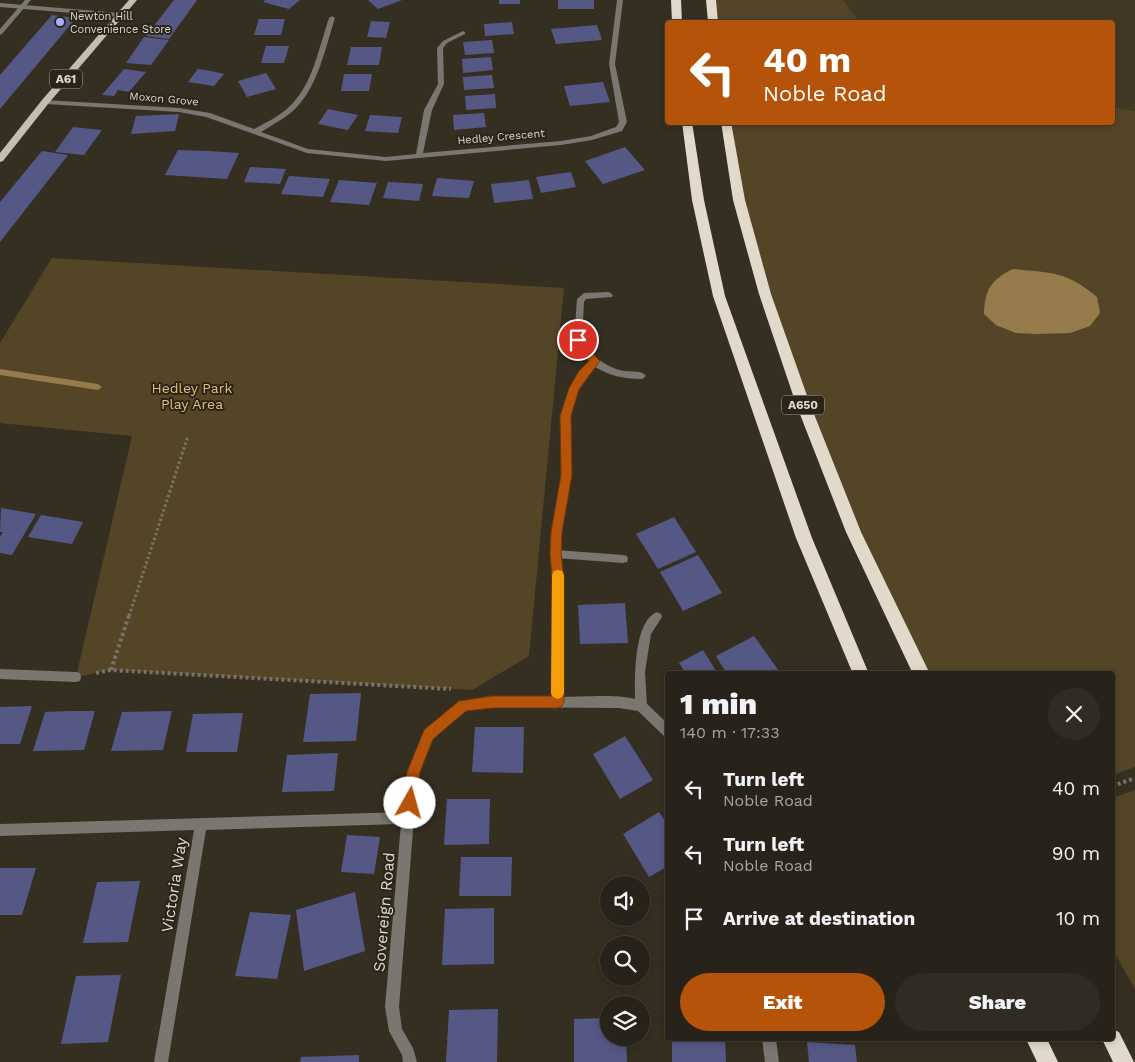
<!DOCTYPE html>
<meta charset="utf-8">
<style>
body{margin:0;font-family:"Work Sans",sans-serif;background:#302b23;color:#f1f3f6;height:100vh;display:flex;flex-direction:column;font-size:19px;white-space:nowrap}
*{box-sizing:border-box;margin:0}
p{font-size:16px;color:#a5a4a2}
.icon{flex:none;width:28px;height:28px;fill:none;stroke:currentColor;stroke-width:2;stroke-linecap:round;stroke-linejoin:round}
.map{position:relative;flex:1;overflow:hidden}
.details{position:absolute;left:665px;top:671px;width:450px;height:370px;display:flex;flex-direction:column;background:#28231a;border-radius:5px;box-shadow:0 2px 8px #0003,0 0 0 1px #444039}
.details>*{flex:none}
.banner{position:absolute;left:665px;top:20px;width:450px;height:105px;border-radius:5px;box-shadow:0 2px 8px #0003,0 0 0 1px #444039;background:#b45309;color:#fff;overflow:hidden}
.controls{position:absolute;left:600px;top:876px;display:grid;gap:10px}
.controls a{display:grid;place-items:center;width:50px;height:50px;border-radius:50%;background:#28231a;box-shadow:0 2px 8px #0003,0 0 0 1px #444039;font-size:25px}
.pin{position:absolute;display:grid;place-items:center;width:42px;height:42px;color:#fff;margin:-21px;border:2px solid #fff;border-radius:50%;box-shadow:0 1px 5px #0007}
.me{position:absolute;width:55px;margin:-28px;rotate:7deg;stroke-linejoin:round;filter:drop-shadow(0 0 4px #0008)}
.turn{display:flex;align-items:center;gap:18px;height:105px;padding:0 15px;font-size:22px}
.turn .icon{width:65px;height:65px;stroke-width:2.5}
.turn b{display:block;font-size:35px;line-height:42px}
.round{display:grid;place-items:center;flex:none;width:52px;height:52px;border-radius:26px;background:#302b23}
.head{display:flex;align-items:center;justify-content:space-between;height:85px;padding:0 15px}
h1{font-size:30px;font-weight:800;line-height:38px}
.cta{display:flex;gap:10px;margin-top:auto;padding:10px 15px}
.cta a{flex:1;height:58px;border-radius:30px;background:#b45309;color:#fff;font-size:20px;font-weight:800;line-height:58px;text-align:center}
.cta a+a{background:#302b23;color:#f1f3f6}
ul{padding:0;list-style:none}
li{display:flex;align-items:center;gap:15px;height:65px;padding:0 15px}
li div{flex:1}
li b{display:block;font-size:19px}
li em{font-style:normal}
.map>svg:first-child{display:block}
.built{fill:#423825}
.green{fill:#554527}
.water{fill:#967c4d}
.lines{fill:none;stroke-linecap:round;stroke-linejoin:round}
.stream{fill:#967c4d;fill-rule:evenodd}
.building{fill:#555885}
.path-far1{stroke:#787368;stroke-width:3;stroke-dasharray:2.5 2.5;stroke-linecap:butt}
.path{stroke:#787368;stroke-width:4;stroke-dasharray:3 3;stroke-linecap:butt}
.lane{fill:#7a7670;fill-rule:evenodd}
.street{fill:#7a7670;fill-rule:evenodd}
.primary{fill:#c4bdb0;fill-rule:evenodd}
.highway{fill:#e2d9ca;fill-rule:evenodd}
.route{fill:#b45309;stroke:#753606}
.slow{fill:#f59e0b}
.poi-dot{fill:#a9b0fc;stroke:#2b2519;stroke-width:2}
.labels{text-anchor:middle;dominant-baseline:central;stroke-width:4;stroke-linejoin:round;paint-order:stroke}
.far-poi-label{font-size:11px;fill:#dedad2;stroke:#2b2519;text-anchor:start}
.far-street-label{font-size:11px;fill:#dedad2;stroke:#2b2519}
.shield{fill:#2b2519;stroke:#a8a49a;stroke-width:1}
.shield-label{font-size:12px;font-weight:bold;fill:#dedad2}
.park-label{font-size:14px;fill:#e6be75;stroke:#2b2519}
.near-street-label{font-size:16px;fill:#dedad2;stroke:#2b2519}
</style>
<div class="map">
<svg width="1135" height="1062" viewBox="0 0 1135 1062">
<rect width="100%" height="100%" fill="#352f22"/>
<path class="built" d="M843,0H1135V111L1113,107L1112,22H859Z"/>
<path class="green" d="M711,0H843L859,22H713Z
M1113,107L1135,111V767L1116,774L1113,773L1112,674H922L854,532L765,294L726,123L934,122L982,126L984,122H1112Z
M52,258L564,288L529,656L472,690L111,670L76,677L132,436L0,423V343Z
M1135,790V989L1113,950L1112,798Z"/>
<path class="water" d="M1013,269C1051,273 1066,271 1097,297L1100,313L1090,326L1070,333L1037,334L1016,333L996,325L984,314C985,289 991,280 1013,269Z"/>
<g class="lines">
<path class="stream" d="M0,369L98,384L102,387L98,390L0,375Z"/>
</g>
<path class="building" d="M174,0H197L169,39L146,36Z
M265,0H300L289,9L263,2Z
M368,0H402L378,9Z
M499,0H520V4H499Z
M558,0H594V9H558Z
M52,15L76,18L0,109V75Z
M259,19H285L281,35H254Z
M371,21L390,22L386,38L367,37Z
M512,22L514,34L485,36L484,24Z
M597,25L602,40L556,44L551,29Z
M144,37L169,40L151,65L126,63Z
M492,40L494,53L465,55L463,42Z
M266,46H289L284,63H261Z
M351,47H382L379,65H347Z
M491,57L493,70L463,73L462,59Z
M124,69L146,72L129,92L118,90L114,96L102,95Z
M198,69L211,71L224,74L214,86L188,82Z
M266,73L276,89L247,97L238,81Z
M344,74H372L369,91H341Z
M492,75L494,88L464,90L463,77Z
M603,82L610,102L570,106L564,86Z
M495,94L496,108L466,110L465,96Z
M328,109L358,115L348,130L318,124Z
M484,113L486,127L454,130L453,115Z
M179,114L175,131L131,134L136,116Z
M370,115L402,117L398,133L365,131Z
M73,127L102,130L84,155L55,152Z
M625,147L645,170L603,184L585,161Z
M178,150L208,151L239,153L227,179L165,175Z
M42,151L68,155L0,242V202Z
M250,167L286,169L280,184L244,182Z
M571,172L576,187L541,193L536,177Z
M289,176L330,179L323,197L281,194Z
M437,178L474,181L469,198L432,196Z
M339,180L377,183L369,205L330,202Z
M529,180L533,199L494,203L491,184Z
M388,182L423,184L419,201L383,198Z
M1,508L36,514L12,555L0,553V537L3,532H0Z
M41,515L83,522L72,544L28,537Z
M674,517L696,552L658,569L636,534Z
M698,555L722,593L683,611L660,572Z
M625,603L628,643L580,644L578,605Z
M754,636L781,674H727L716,656Z
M703,650L718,674H686L679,663Z
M361,693L356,741L303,742L310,694Z
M32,706L20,744H0V707Z
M69,711H95L84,750L33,751L45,712Z
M172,711L163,750L111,751L122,712Z
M243,713L237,752H186L193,714Z
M475,727H524L523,773L472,772Z
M625,736L653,780L620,799L593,754Z
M338,753L334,791L282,792L287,755Z
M447,799H490L489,844L444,845Z
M659,812L668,825V866L649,877L623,834Z
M347,835L380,837L374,874L341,872Z
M461,857H512L511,896H459Z
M0,868H36L22,915H0Z
M140,881L128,942L83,943L97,882Z
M355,892L365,951L304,971L296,910Z
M494,908V964L442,965L445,909Z
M250,912L291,915L277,979L235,976Z
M121,975L108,1042L61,1044L76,976Z
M498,1009L497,1062H446L449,1010Z
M609,1018V1038H626L627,1062H574V1019Z
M672,1039H725L726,1062H672Z
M807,1042L855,1045L857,1062H809Z
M359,1055V1062H300L301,1057Z"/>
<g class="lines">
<path class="path-far1" d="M129,616L188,436"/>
<path class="path" d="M111,670L129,615
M96,673L111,670L451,689
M1112,786L1135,778"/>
<path class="lane" d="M25,0H31L2,34L0,35V29Z
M609,292L613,295L612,297L586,299L584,302L582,340L581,342H575L574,340L577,299L584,293Z
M556,550L623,555L627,556L628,559L627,562L623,563L556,558L552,557L551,554L552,551Z
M657,612L661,614L662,617L651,634L645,672L647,706L645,710L641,711L637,710L635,706C635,684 632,622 657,612Z
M0,669L76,672L80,673L81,677L80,681L76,682L0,679Z"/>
<path class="street" d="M617,0H623L615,64L627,122L622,131L592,140L561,145L386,161L307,153L206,117L179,112L45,104L41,102L45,100L179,108L210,113L254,129C267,122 280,116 290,106C313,84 319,47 329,18L332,16L335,18C325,49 318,87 294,110C284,119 272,125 261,132L308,149L386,157L416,154L424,110L438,84L437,48L443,41L463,31L465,32V34L447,43L443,48L444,84L432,110L423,153L561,141L591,136L616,127L619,122L609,64Z
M0,3L120,13L123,15L120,17L0,7Z
M578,337L581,338C591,355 604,367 624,371C631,372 642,370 646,376L642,379C625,379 610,376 595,367L579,390L571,414L570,482L561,540L564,595V697C587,697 623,693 645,702L668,724V737L664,736L638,711L619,708L492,707L466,710L433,739L420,772L414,818L399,1007L402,1029L413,1048L417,1062H403L402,1055L389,1031L385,1007L401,824L206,830L168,1062H154L194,830L0,836V824L403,812L408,772L425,731L460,701L492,697H552L553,595L551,540L561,482L562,414L570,389L589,362L580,351L574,340Z
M762,1039H776L779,1062H765Z"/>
<path class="primary" d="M129,0H137L48,104L3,161L0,162V153L42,100Z"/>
<path class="highway" d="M671,0H681L682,22H672Z
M706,0H716L718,22H708Z
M682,122H692L704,200L725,296L812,538L869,674H853L796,538L713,296L692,200Z
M721,122H731L745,200L771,294L810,404L861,532L930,674H913L846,532L796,404L759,294L733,200Z
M1112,1029L1119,1032L1134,1062H1113L1102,1039H1112Z
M1026,1039H1047L1058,1062H1037Z"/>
</g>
<path class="route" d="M578,337L582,338L587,348L600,361L579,389L571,416L572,475L562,532L561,554L564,578V702L562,706L558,708H492L466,711L433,739L420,772L415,808L410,810L405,808L403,803L407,772L424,730L459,701L492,696H551L552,578L550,554L551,532L561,475L560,416L569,388L579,371L589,361L579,353L574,340Z"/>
<path class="slow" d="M558,570L562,571L564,575V693L562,697L558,699L553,697L551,693L552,575L554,571Z"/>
<circle class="poi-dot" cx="60" cy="22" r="5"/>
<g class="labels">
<g class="far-poi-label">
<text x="70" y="16">Newton Hill<tspan x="70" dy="13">Convenience Store</tspan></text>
</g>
<g class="far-street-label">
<text transform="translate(164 99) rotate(5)">Moxon Grove</text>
<text transform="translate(501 137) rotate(-5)">Hedley Crescent</text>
</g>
<g class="shield">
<rect x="50" y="69.5" width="32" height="19" rx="4"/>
<rect x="782" y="395.5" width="42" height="19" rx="4"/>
</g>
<g class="shield-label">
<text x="66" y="79">A61</text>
<text x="803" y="405">A650</text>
</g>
<g class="park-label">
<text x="192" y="388">Hedley Park<tspan x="192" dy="16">Play Area</tspan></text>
</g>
<g class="near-street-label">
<text transform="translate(174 885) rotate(-81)">Victoria Way</text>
<text transform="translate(384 912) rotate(-85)">Sovereign Road</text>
</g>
</g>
</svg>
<div class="controls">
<a><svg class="icon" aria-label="sound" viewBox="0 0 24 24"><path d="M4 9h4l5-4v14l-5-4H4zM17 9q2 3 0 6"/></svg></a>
<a><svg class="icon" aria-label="search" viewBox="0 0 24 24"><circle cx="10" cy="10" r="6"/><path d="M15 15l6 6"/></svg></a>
<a><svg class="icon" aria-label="layers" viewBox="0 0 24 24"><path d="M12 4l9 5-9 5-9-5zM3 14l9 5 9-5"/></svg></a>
</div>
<div class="pin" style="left:578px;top:340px;background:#d93025"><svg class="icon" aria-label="arrive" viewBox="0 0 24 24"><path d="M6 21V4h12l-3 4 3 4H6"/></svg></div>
<svg class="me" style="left:410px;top:803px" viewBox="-20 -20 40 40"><circle r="19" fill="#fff"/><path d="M0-13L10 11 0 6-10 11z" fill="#b45309"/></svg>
<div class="banner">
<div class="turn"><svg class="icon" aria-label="left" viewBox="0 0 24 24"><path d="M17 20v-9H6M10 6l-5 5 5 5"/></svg><div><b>40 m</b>Noble Road</div></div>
</div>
<section class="details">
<div class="head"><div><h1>1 min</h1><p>140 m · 17:33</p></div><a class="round"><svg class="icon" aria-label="close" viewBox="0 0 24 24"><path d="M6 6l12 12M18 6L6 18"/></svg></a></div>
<ul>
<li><svg class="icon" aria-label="left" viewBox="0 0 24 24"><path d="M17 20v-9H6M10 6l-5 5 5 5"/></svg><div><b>Turn left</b><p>Noble Road</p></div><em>40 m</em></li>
<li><svg class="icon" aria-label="left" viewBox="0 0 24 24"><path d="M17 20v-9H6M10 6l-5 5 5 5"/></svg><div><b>Turn left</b><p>Noble Road</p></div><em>90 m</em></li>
<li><svg class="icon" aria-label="arrive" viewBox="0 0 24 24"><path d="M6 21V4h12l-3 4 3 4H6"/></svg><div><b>Arrive at destination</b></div><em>10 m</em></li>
</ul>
<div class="cta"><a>Exit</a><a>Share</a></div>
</section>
</div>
